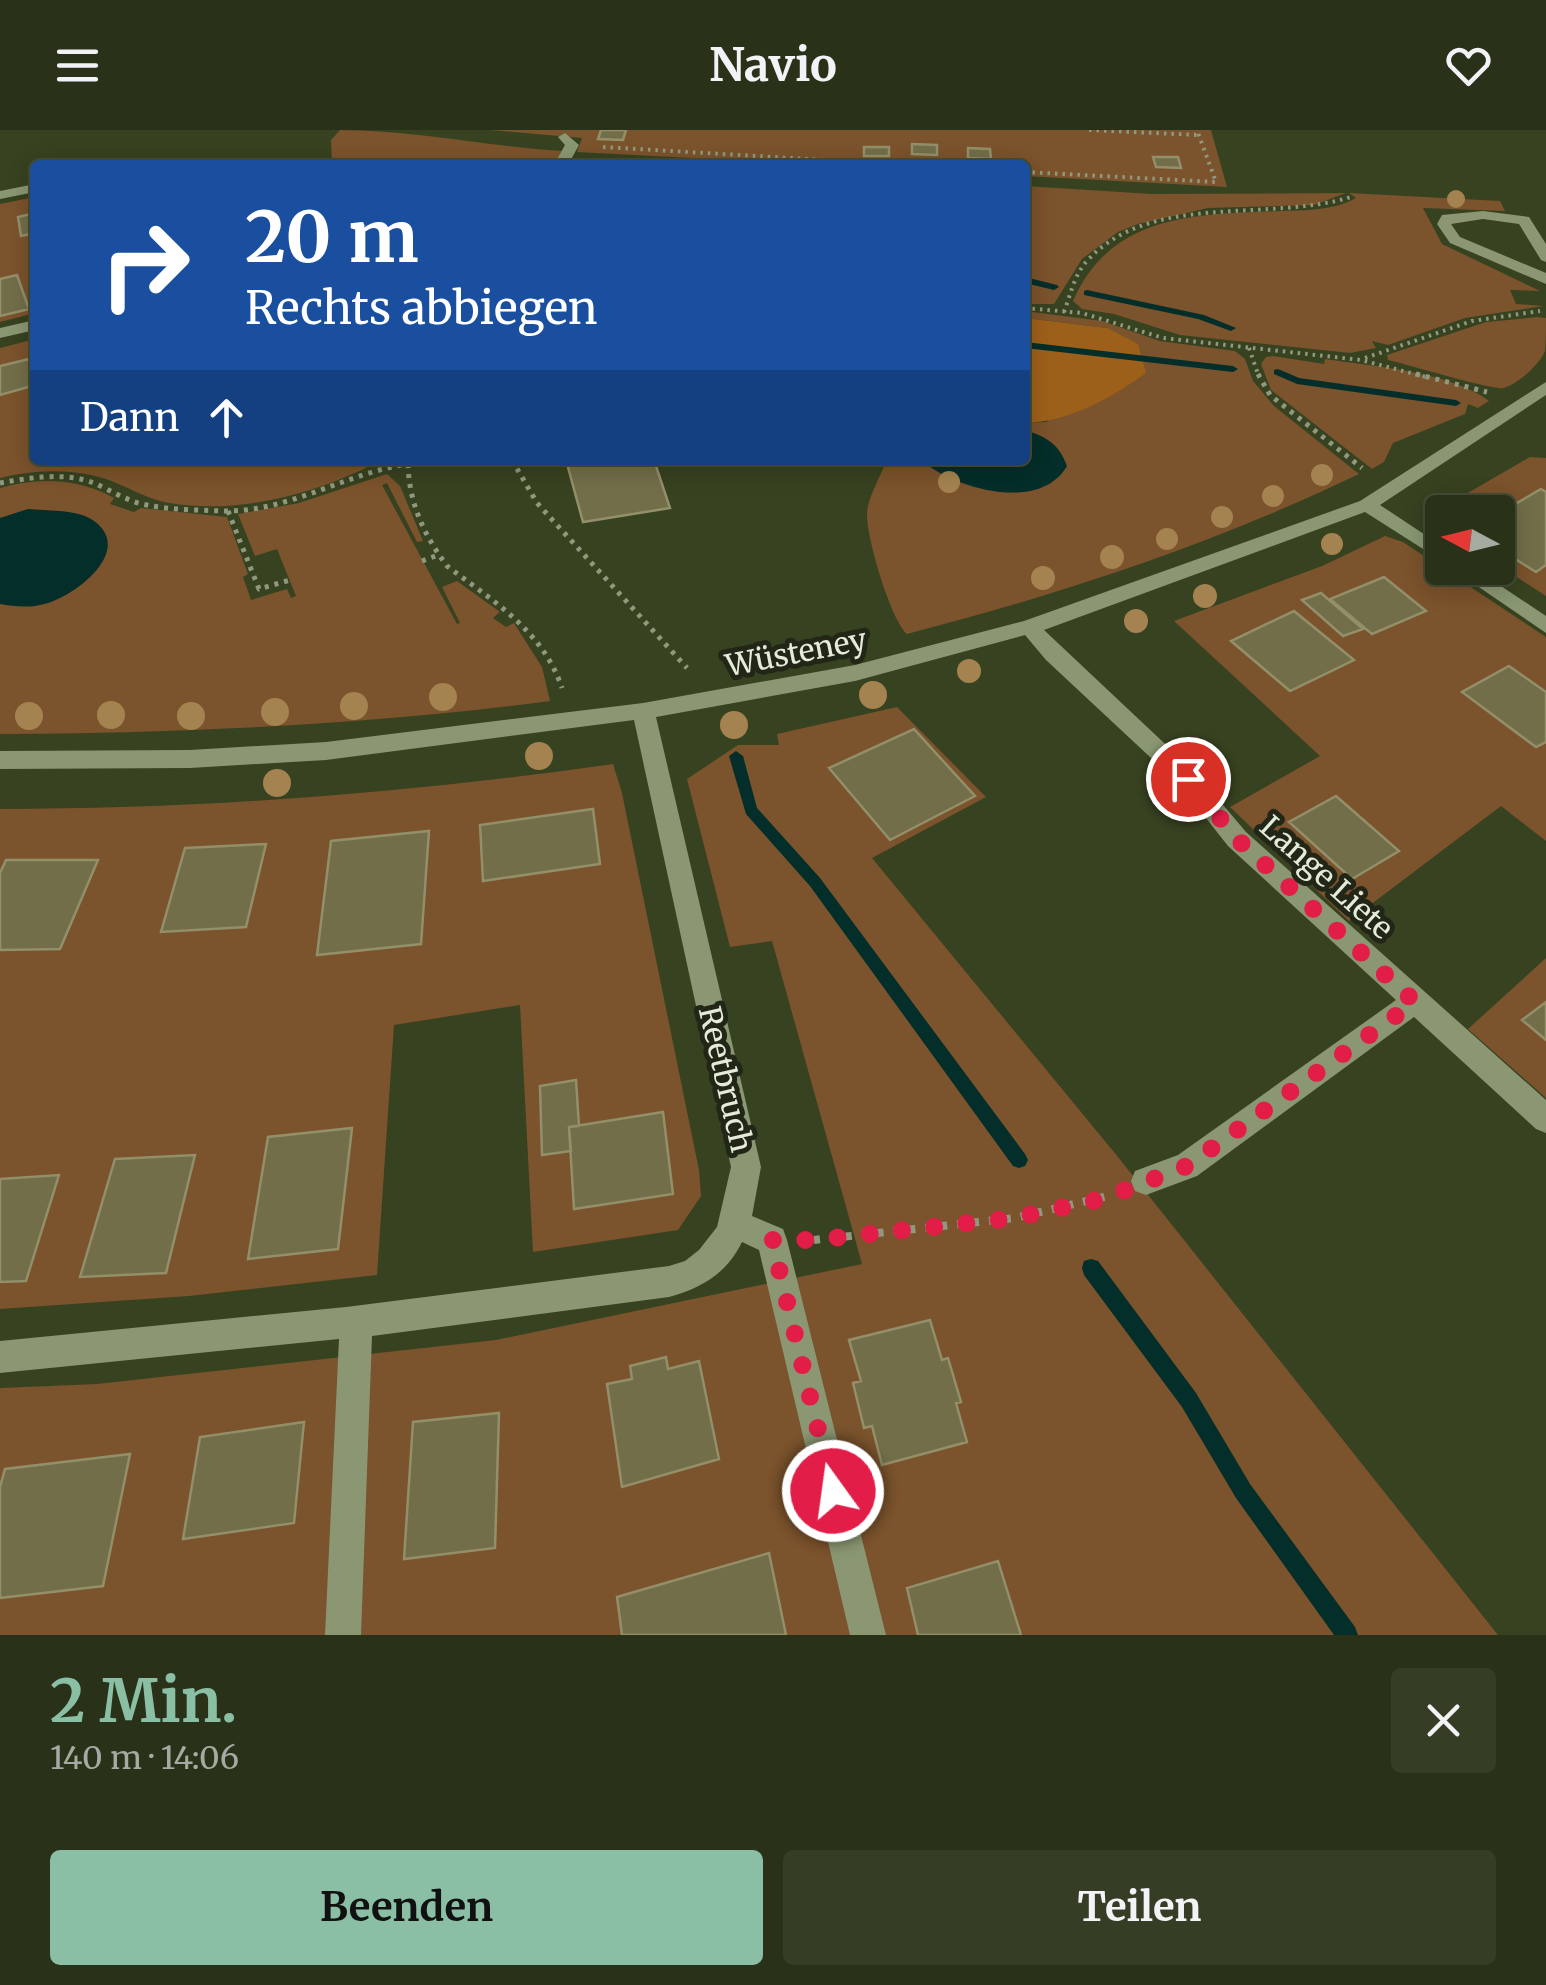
<!DOCTYPE html>
<html lang="de">
<meta charset="utf-8">
<style>
body{margin:0;font-family:Merriweather,serif;background:#353e25;color:#f1f3f6;height:100vh;display:flex;flex-direction:column;font-size:38px;white-space:nowrap}
*{box-sizing:border-box;margin:0}
p{font-size:32px;color:#a5aaa2}
.icon{flex:none;width:55px;height:55px;fill:none;stroke:currentColor;stroke-width:2;stroke-linecap:round;stroke-linejoin:round}
.map{position:relative;height:1505px;overflow:hidden}
.details{display:flex;flex-direction:column;background:#293218;flex:1}
.details>*{flex:none}
.top-card{position:absolute;left:30px;top:30px;width:1000px;height:305px;border-radius:10px;box-shadow:0 5px 25px #0003,0 0 0 2px #454d37;background:#1a4fa0;color:#fff;overflow:hidden}
.needle{width:65px;rotate:277deg}
.fabs{position:absolute;left:1425px;top:365px;display:grid;gap:20px}
.fabs a{display:grid;place-items:center;width:90px;height:90px;border-radius:10px;background:#293218;box-shadow:0 5px 25px #0003,0 0 0 2px #454d37;font-size:50px}
.pin{position:absolute;display:grid;place-items:center;width:85px;height:85px;color:#fff;margin:-42px;border:5px solid #fff;border-radius:50%;box-shadow:0 2px 10px #0007}
.me{position:absolute;width:110px;margin:-55px;rotate:346deg;stroke-linejoin:round;filter:drop-shadow(0 0 8px #0008)}
.turn{display:flex;align-items:center;gap:35px;height:210px;padding:0 50px;font-size:45px}
.turn .icon{width:130px;height:130px;stroke-width:2.5}
.turn b{display:block;font-size:70px;line-height:85px}
.then{display:flex;align-items:center;height:95px;padding:0 50px;background:#0003;gap:20px;font-size:38px}
.round{display:grid;place-items:center;flex:none;width:105px;height:105px;border-radius:10px;background:#353e25}
.overview{display:flex;align-items:center;justify-content:space-between;height:170px;padding:0 50px}
h1{font-size:60px;font-weight:700;line-height:75px;color:#8abfa5}
.primary-button{display:flex;gap:20px;margin-top:auto;padding:20px 50px}
.primary-button a{flex:1;height:115px;border-radius:10px;background:#8abfa5;color:#111;font-size:40px;font-weight:700;line-height:115px;text-align:center}
.primary-button a+a{background:#353e25;color:#f1f3f6}
header{display:flex;justify-content:space-between;align-items:center;height:130px;padding:0 50px;background:#293218;font-size:45px;font-weight:700}
.map>svg:first-child{display:block}
.green{fill:#7b532c}
.forest{fill:#9d601a}
.water{fill:#042e29}
.lines{fill:none;stroke-linecap:round;stroke-linejoin:round}
.stream{fill:#042e29;fill-rule:evenodd}
.building{fill:#726e49;stroke:#938f69;stroke-width:2.5}
.path-far2{stroke:#90997f;stroke-width:4;stroke-dasharray:2.5 5;stroke-linecap:butt}
.path-far1{stroke:#90997f;stroke-width:5;stroke-dasharray:4 6;stroke-linecap:butt}
.path{stroke:#90997f;stroke-width:8;stroke-dasharray:6 10;stroke-linecap:butt}
.minor{fill:#8a9772;fill-rule:evenodd}
.tree{fill:#a48350}
.route{stroke:#e11d48;stroke-width:18;stroke-dasharray:0 32.4}
.labels{text-anchor:middle;dominant-baseline:central;stroke-width:10;stroke-linejoin:round;paint-order:stroke}
.street-label{font-size:30px;fill:#e4ebd8;stroke:#212617}
</style>
<header><svg class="icon" aria-label="menu" viewBox="0 0 24 24"><path d="M4 6h16M4 12h16M4 18h16"/></svg>Navio<svg class="icon" aria-label="heart" viewBox="0 0 24 24"><path d="M12 20l-8-8c-3-5 5-10 8-4 3-6 11-1 8 4z"/></svg></header>
<div class="map">
<svg width="1546" height="1505" viewBox="0 0 1546 1505">
<rect width="100%" height="100%" fill="#374220"/>
<path class="green" d="M340,0C416,0 489,17 563,21L556,35H325L332,34L331,10Z
M490,0H1211L1227,57L1025,46V35H825L577,22L582,8Z
M1025,56L1152,64L1346,63L1314,75L1208,78L1138,94L1118,102L1082,129L1054,174H1025Z
M1349,63L1500,71L1505,81L1423,78L1442,114L1540,161L1510,160L1516,174L1544,176L1465,188L1388,215L1372,211L1376,218L1350,223L1180,205L1114,184L1082,179L1073,171C1111,84 1195,84 1280,81C1305,80 1333,81 1356,68Z
M35,67V116L28,118L35,143V183L0,192V74Z
M1025,181L1102,191L1160,211L1235,221L1245,229L1253,251L1274,276L1359,344C1214,414 1062,464 907,504C890,488 866,406 867,383C868,367 881,345 887,330H1025V293L1047,292L1107,198L1025,188Z
M1538,187L1546,188C1546,198 1546,212 1545,221C1540,234 1518,254 1504,258C1495,261 1406,234 1388,230L1387,225L1486,192Z
M35,209V330H381C319,364 235,386 164,372C147,368 131,359 114,352C78,338 37,339 0,348V218Z
M1273,226L1324,234L1325,229C1371,236 1452,242 1489,271L1478,278L1468,274L1465,284L1393,313L1384,332L1372,339L1271,260L1261,234L1266,227Z
M1530,327L1546,328V466L1498,435V382H1442V399L1432,392L1447,375Z
M387,344L400,356L423,411L417,412L387,353L382,355L457,494L460,493L442,457L457,451L500,482L493,488L506,497L514,493L542,537L550,571C367,595 184,603 0,604V358C39,347 78,348 114,368L110,374L134,382L141,378L227,387L248,444L243,447L251,470L287,459L291,468L296,466L277,419L255,426L238,384L299,373Z
M1385,406L1403,412L1546,507V711L1501,676L1349,791L1230,677L1320,626L1174,491L1322,436Z
M897,577L986,667L872,728L1118,1027L1498,1505H0V1258L97,1254L496,1210L862,1134L772,811L730,817L687,649L738,615H779L777,604Z
M613,634L622,663L699,1040L701,1066L678,1100L533,1122L520,875L394,895L377,1145L189,1166L0,1179V679C205,679 409,663 613,634Z
M1546,828V968L1468,899Z"/>
<path class="forest" d="M1025,188L1107,198L1138,214L1146,243C1111,268 1069,292 1025,293Z"/>
<path class="water" d="M1025,300C1047,307 1059,314 1067,336C1040,383 956,359 922,331L1025,330Z
M28,379C47,381 74,379 91,389C139,419 72,470 40,475C27,478 12,476 0,474V388Z"/>
<g class="lines">
<path class="stream" d="M1025,147L1057,155L1059,157L1054,160L1025,153Z
M1087,160L1204,185L1236,198L1231,201L1198,189L1084,165V161Z
M1025,212L1233,236L1238,239L1233,242L1025,218Z
M1278,239L1299,248L1456,270L1461,273L1456,276L1297,254L1274,244V240Z
M736,621L743,626L757,678L820,748L1025,1024L1028,1030L1025,1036L1019,1038L1013,1036L810,756L746,684L729,626Z
M1091,1129L1098,1131L1196,1263L1250,1354L1355,1497L1358,1505H1334L1236,1368L1182,1277L1084,1145L1082,1138L1084,1131Z"/>
</g>
<path class="building" d="M601,0H626L623,10L598,9Z
M912,14L937,15V25L912,24Z
M864,17H889V26H864Z
M968,18L990,19L991,29L968,28Z
M1153,27H1178L1181,38L1156,37Z
M35,83V103L21,106L18,87Z
M17,145L29,179L0,186V149Z
M29,229L35,255L0,265V236Z
M566,330H654L670,378L583,392Z
M1541,359L1546,362V435L1536,442L1498,418V384Z
M1384,447L1426,481L1372,504L1330,469Z
M1321,463L1363,499L1343,506L1302,470Z
M1294,481L1354,530L1290,561L1231,511Z
M1509,536L1546,562V612L1536,617L1462,562Z
M914,599L975,666L890,710L829,638Z
M1336,666L1399,721L1352,749L1289,692Z
M593,679L600,734L483,751L480,695Z
M429,701L421,814L317,825L331,711Z
M266,714L246,797L161,802L185,718Z
M6,730H98L60,819L0,820V743Z
M1546,872V910L1522,890Z
M576,950L579,996L569,997L571,1021L542,1025L540,956Z
M663,982L673,1064L574,1079L569,997Z
M352,998L338,1119L248,1129L268,1007Z
M195,1025L166,1143L80,1147L115,1029Z
M59,1045L26,1151L0,1152V1049Z
M930,1190L942,1230L948,1228L961,1272L956,1273L967,1312L882,1335L872,1296L864,1298L853,1253L861,1251L849,1210Z
M666,1227L668,1239L699,1231L719,1329L622,1357L607,1254L632,1249L630,1236Z
M499,1283L495,1418L404,1429L413,1292Z
M304,1292L294,1393L183,1409L200,1307Z
M130,1324L103,1456L0,1468V1357L5,1339Z
M769,1423L786,1505H622L617,1467Z
M998,1431L1021,1505H918L907,1458Z"/>
<g class="lines">
<path class="path-far2" d="M1089,0L1198,5
M603,17L911,35
M1025,42L1216,52L1197,0
M1025,178L1082,183L1163,208L1361,230L1426,247
M1064,182C1070,166 1074,146 1086,132C1149,61 1266,93 1351,67
M1249,218L1259,247
M1365,228L1472,191L1540,181"/>
<path class="path-far1" d="M1258,244L1270,265L1362,338
M1416,244L1487,262
M512,330L537,373L687,538
M408,334C409,373 424,405 447,436C493,471 543,501 562,558
M0,353C28,348 63,342 91,352C109,359 128,372 147,375C171,380 199,380 224,381C289,382 346,343 408,334L409,330
M228,381L259,459L290,450
M422,431L438,425"/>
<path class="path" d="M814,1110L1015,1088L1112,1065"/>
<path class="minor" d="M565,3L579,15L568,35H554L565,15L558,7Z
M35,54V62L0,69V61Z
M1483,81L1529,87L1546,114V132L1541,130L1519,94L1483,89L1451,94L1460,107L1546,143V154L1450,113L1437,94L1442,85Z
M35,190V200L0,208V198Z
M1546,252V265L1380,375L1442,416V431L1365,382L1044,500L1196,643L1246,702L1546,970V1003L1536,999L1414,887L1197,1046L1146,1065L1135,1061L1131,1051L1135,1041L1178,1025L1396,870L1228,716L1180,655L1046,530L1025,505L855,551L656,587L761,1037L752,1086L783,1099L787,1110L886,1505H850L759,1120L742,1112C727,1143 702,1158 669,1167L372,1206L361,1505H325L339,1209L0,1243V1211L346,1177L669,1136L685,1131L699,1120L717,1097L731,1037L634,590L326,630L190,638L0,639V621L190,620L326,612L643,573L855,535L1024,491L1360,371Z
M1451,438H1474L1546,486V503Z"/>
</g>
<g class="tree">
<circle cx="1456" cy="69" r="9"/>
<circle cx="1322" cy="345" r="11"/>
<circle cx="949" cy="352" r="11"/>
<circle cx="1273" cy="366" r="11"/>
<circle cx="1222" cy="387" r="11"/>
<circle cx="1167" cy="409" r="11"/>
<circle cx="1332" cy="414" r="11"/>
<circle cx="1112" cy="427" r="12"/>
<circle cx="1043" cy="448" r="12"/>
<circle cx="1205" cy="466" r="12"/>
<circle cx="1136" cy="491" r="12"/>
<circle cx="969" cy="541" r="12"/>
<circle cx="873" cy="565" r="14"/>
<circle cx="443" cy="567" r="14"/>
<circle cx="354" cy="576" r="14"/>
<circle cx="275" cy="582" r="14"/>
<circle cx="111" cy="585" r="14"/>
<circle cx="29" cy="586" r="14"/>
<circle cx="191" cy="586" r="14"/>
<circle cx="734" cy="595" r="14"/>
<circle cx="539" cy="626" r="14"/>
<circle cx="277" cy="653" r="14"/>
</g>
<g class="lines">
<path class="route" d="M833,1361L772,1110H814L1015,1088L1102,1069L1187,1036L1415,872L1237,709L1188,649"/>
</g>
<g class="labels">
<g class="street-label">
<text transform="translate(796 522) rotate(-11)">Wüsteney</text>
<text transform="translate(1327 747) rotate(42)">Lange Liete</text>
<text transform="translate(726 949) rotate(77)">Reetbruch</text>
</g>
</g>
</svg>
<div class="fabs">
<a><svg class="needle" viewBox="-14 -14 28 28"><path d="M0-13l5 13h-10z" fill="#e53935"/><path d="M0 13l5-13h-10z" fill="#a5aaa2"/></svg></a>
</div>
<div class="pin" style="left:1188px;top:649px;background:#d93025"><svg class="icon" aria-label="arrive" viewBox="0 0 24 24"><path d="M6 21V4h12l-3 4 3 4H6"/></svg></div>
<svg class="me" style="left:833px;top:1361px" viewBox="-20 -20 40 40"><circle r="17" fill="#e11d48" stroke="#fff" stroke-width="3"/><path d="M0-11L8 9 0 5-8 9z" fill="#fff"/></svg>
<div class="top-card">
<div class="turn"><svg class="icon" aria-label="right" viewBox="0 0 24 24"><path d="M7 20v-9h11M14 6l5 5-5 5"/></svg><div><b>20 m</b>Rechts abbiegen</div></div>
<div class="then">Dann<svg class="icon" aria-label="ahead" viewBox="0 0 24 24"><path d="M12 20V5M6 11l6-6 6 6"/></svg></div>
</div>
</div>
<section class="details">
<div class="overview"><div><h1>2 Min.</h1><p>140 m · 14:06</p></div><a class="round"><svg class="icon" aria-label="close" viewBox="0 0 24 24"><path d="M6 6l12 12M18 6L6 18"/></svg></a></div>
<div class="primary-button"><a>Beenden</a><a>Teilen</a></div>
</section>
